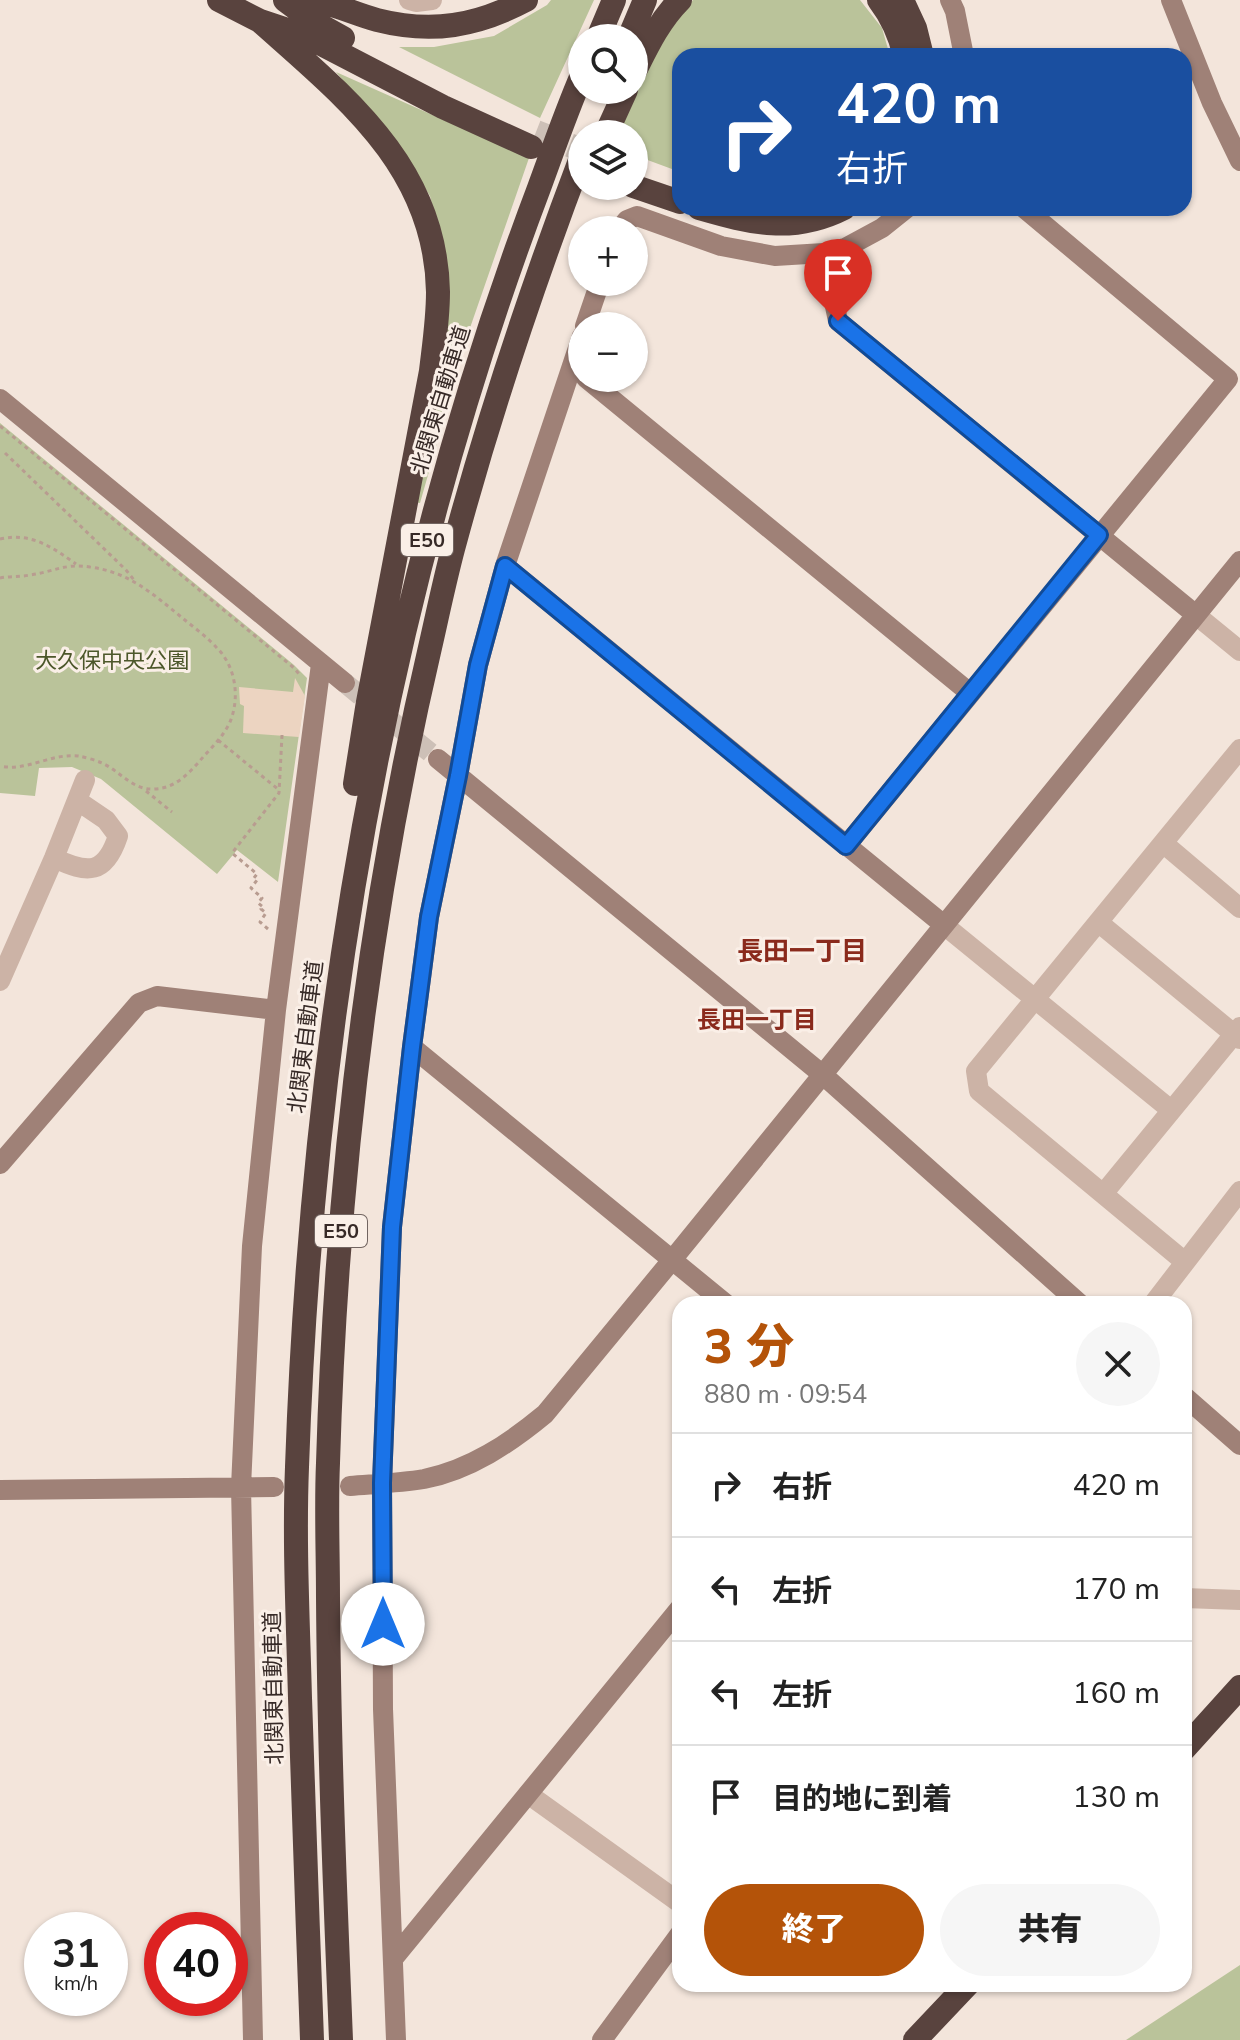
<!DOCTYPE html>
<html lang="ja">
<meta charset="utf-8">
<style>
body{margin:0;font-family:"Nunito Sans","Noto Sans JP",sans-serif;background:#f6f6f6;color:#222;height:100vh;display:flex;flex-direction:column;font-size:30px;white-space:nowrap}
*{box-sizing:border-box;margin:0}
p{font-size:26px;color:#767676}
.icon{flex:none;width:44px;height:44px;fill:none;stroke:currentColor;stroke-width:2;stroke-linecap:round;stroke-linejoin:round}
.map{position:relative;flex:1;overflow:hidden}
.side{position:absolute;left:672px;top:1296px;width:520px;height:696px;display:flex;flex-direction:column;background:#fff;border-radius:24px;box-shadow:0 2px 6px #0004}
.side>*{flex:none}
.hud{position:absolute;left:672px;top:48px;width:520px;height:168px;border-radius:24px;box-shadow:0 2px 6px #0004;background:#1a4fa0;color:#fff;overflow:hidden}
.buttons{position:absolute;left:568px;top:24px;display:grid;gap:16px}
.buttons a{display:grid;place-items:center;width:80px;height:80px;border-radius:50%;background:#fff;box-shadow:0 2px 6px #0004;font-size:40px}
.speed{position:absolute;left:24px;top:1912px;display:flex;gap:16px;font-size:40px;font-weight:700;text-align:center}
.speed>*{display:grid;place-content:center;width:104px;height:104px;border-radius:50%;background:#fff;box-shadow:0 2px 6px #0004;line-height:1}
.speed small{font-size:20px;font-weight:400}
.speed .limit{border:12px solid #d22;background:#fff;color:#111}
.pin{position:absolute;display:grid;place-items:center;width:68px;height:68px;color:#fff;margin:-82px -34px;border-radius:50% 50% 50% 0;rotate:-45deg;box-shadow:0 0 8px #0007}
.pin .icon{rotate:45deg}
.me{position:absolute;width:88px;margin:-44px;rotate:0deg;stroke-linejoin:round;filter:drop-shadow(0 0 6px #0008)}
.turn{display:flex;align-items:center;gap:28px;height:168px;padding:0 32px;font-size:36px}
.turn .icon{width:104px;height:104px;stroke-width:2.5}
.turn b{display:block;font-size:56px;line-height:68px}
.round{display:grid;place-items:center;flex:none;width:84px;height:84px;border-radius:42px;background:#f6f6f6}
.head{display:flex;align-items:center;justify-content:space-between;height:136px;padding:0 32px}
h1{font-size:48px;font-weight:800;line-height:60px;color:#b45309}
.cta{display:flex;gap:16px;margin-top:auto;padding:16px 32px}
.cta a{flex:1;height:92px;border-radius:48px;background:#b45309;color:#fff;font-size:32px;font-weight:800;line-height:92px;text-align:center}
.cta a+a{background:#f6f6f6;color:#222}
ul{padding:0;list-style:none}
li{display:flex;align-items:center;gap:24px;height:104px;padding:0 32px;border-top:2px solid #e0e0e0}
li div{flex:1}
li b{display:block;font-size:30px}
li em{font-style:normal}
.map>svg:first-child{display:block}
.green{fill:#bac39a}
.plaza{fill:#ecd4c1}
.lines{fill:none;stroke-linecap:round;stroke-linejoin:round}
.secondary-tunnel{stroke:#cdc0b7;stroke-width:20;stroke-dasharray:20 10;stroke-linecap:butt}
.highway-tunnel{stroke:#cdc0b7;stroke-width:24;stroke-dasharray:24 12;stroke-linecap:butt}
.path{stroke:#b89c90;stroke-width:3;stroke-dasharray:4 4;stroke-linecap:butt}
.street{stroke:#ccb3a6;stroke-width:20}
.secondary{stroke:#9f8177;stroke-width:20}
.highway{stroke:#59433e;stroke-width:24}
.route-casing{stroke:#114b97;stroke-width:20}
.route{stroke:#1a73e8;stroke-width:14}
.labels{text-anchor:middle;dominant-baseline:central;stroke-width:6;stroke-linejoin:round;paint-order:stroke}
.shield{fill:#faefe7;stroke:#726561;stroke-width:2}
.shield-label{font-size:20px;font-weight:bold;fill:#372a27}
.street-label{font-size:22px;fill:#372a27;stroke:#faefe7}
.park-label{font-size:22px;fill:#4c572a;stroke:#faefe7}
.neighbourhood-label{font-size:24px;font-weight:bold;fill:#8a2a1c;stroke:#faefe7}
.quarter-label{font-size:26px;font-weight:bold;fill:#8a2a1c;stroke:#faefe7}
</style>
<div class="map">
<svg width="1240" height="2040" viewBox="0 0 1240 2040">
<rect width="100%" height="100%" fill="#f3e5db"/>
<path class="green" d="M551,0H594L540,118L399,47H434L494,36L547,5Z
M693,0H860L882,28L890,56H680V172L634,155V134H618L640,74L667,28Z
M336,72L529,158L471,325L420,503L413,502L446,263L430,196L396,143Z
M0,423L294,665L307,678L278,882L237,850L217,874L101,779L72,767L39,768L35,796L0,793Z
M1240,1965V2040H1126Z"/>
<path class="plaza" d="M295,678L305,696L299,737L243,733L244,706L240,704L239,687L293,692Z"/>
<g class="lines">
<path class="secondary-tunnel" d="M345,683L438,759"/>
<path class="highway-tunnel" d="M536,132L582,150"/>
<path class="path" d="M0,426L294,668L299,674
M5,453L126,570L134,580
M0,539C31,532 52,547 76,564
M0,578C10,576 20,577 30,575C53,572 65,563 90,567C128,572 152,593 180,616C192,626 206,636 217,648C236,667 240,698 230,722C224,735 214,745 204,756C191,771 177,788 155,789C133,791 120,771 102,763C95,760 85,757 78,756C51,753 26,772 0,766
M218,740L279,790
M146,791L172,812
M268,929L260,922L266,913L261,909L263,907L258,903L262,898L251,888L257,880L254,878L257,874L232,853L279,793L282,735"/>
<path class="street" d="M409,0L416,2L432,0
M1196,615L1240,651
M1163,843L1240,908
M54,858C88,874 105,875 118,836L106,820L78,801
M1098,922L1240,1039
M944,925L1171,1110
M0,981L54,858L85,780
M1103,1194L1240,1027
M1185,1262L979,1091L976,1071L1240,749
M1153,1304L1240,1191
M1184,1598L1240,1600
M528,1794L680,1903"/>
<path class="secondary" d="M950,0L955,11L964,56
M1171,0L1212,103L1240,161
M619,230L627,220L637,216L721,246L775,256L824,253L845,248L882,228L907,208
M824,253L838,321L1196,615
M585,326L600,282
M586,378L970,693
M0,399L345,683
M505,566L944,925
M438,759L823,1075L1080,1304
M846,846L1228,379L1024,208
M412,1047L726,1304
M0,1164L139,1003L157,996L276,1010
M1184,1396L1240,1445
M350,1486C374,1484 400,1483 424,1479C470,1470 510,1443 545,1414L672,1260L1240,561
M0,1490L274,1487
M393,1959L680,1608
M253,2040L241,1487L252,1246L276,1010L321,664
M396,2040L383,1709L382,1483L392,1227L412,1047L429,917L458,776L478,665L505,566L582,336
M602,2040L680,1934"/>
<path class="highway" d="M219,0L260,21L308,37L443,107L531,147
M285,0L316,23L343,38
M312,0C335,4 355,14 377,20C432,34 477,26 526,0
M879,0C892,17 900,35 905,56
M902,0L915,28L922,56
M260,21C345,97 436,167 438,292C438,319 434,345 431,371L368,702L355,784
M598,38L614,0
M629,38L645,0
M634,73C647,47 659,21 680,0
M606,134L626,90
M633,186L680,202
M699,208C751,223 793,234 844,208
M1184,1749L1240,1687
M312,2040C308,1926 303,1812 300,1698C298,1621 294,1544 297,1467C312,1030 384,598 539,188C553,150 566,112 582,75
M341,2040C335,1892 329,1745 328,1597C328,1552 326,1507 328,1463C336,1190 367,918 429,652C437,617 444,583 453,549C489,415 533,284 582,155
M915,2040L968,1984"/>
</g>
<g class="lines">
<g class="route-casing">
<path id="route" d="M383,1624L382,1483L392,1227L412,1047L429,917L458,776L478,665L505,566L846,846L1099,535L838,321"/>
</g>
<use href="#route" class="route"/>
</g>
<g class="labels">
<g class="shield">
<rect x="401" y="524" width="52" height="32" rx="6"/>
<rect x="315" y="1215" width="52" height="32" rx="6"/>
</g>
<g class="shield-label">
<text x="427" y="540">E50</text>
<text x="341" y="1231">E50</text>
</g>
<g class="street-label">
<text transform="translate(441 400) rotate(-73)">北関東自動車道</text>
<text transform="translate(306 1037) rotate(-83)">北関東自動車道</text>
<text transform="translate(274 1688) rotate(-91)">北関東自動車道</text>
</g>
<g class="park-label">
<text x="112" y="661">大久保中央公園</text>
</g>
<g class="neighbourhood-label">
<text x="757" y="1020">長田一丁目</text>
</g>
<g class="quarter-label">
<text x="802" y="951">長田一丁目</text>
</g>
</g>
</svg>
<div class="buttons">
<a><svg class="icon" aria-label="search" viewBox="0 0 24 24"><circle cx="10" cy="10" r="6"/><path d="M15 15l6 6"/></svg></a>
<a><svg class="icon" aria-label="layers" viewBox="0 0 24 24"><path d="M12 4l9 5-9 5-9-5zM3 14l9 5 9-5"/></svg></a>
<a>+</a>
<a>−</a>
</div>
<div class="speed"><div>31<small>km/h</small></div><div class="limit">40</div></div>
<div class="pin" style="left:838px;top:321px;background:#d93025"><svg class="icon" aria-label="arrive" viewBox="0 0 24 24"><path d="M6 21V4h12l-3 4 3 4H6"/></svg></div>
<svg class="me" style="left:383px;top:1624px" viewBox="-20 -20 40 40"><circle r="19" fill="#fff"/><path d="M0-13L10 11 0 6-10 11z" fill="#1a73e8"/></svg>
<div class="hud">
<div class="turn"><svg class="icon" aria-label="right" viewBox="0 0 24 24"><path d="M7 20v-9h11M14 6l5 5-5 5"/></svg><div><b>420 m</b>右折</div></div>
</div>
<section class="side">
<div class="head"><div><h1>3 分</h1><p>880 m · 09:54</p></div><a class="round"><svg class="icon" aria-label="close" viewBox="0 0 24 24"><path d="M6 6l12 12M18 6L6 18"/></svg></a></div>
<ul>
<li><svg class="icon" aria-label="right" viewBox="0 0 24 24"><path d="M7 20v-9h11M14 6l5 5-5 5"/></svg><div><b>右折</b></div><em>420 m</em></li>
<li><svg class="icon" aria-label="left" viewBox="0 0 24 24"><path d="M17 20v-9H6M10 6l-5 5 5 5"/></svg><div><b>左折</b></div><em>170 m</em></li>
<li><svg class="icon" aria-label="left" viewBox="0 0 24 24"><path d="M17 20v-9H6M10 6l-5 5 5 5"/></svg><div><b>左折</b></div><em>160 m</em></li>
<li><svg class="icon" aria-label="arrive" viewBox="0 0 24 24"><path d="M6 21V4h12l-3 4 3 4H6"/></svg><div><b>目的地に到着</b></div><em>130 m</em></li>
</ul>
<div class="cta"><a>終了</a><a>共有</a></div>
</section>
</div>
